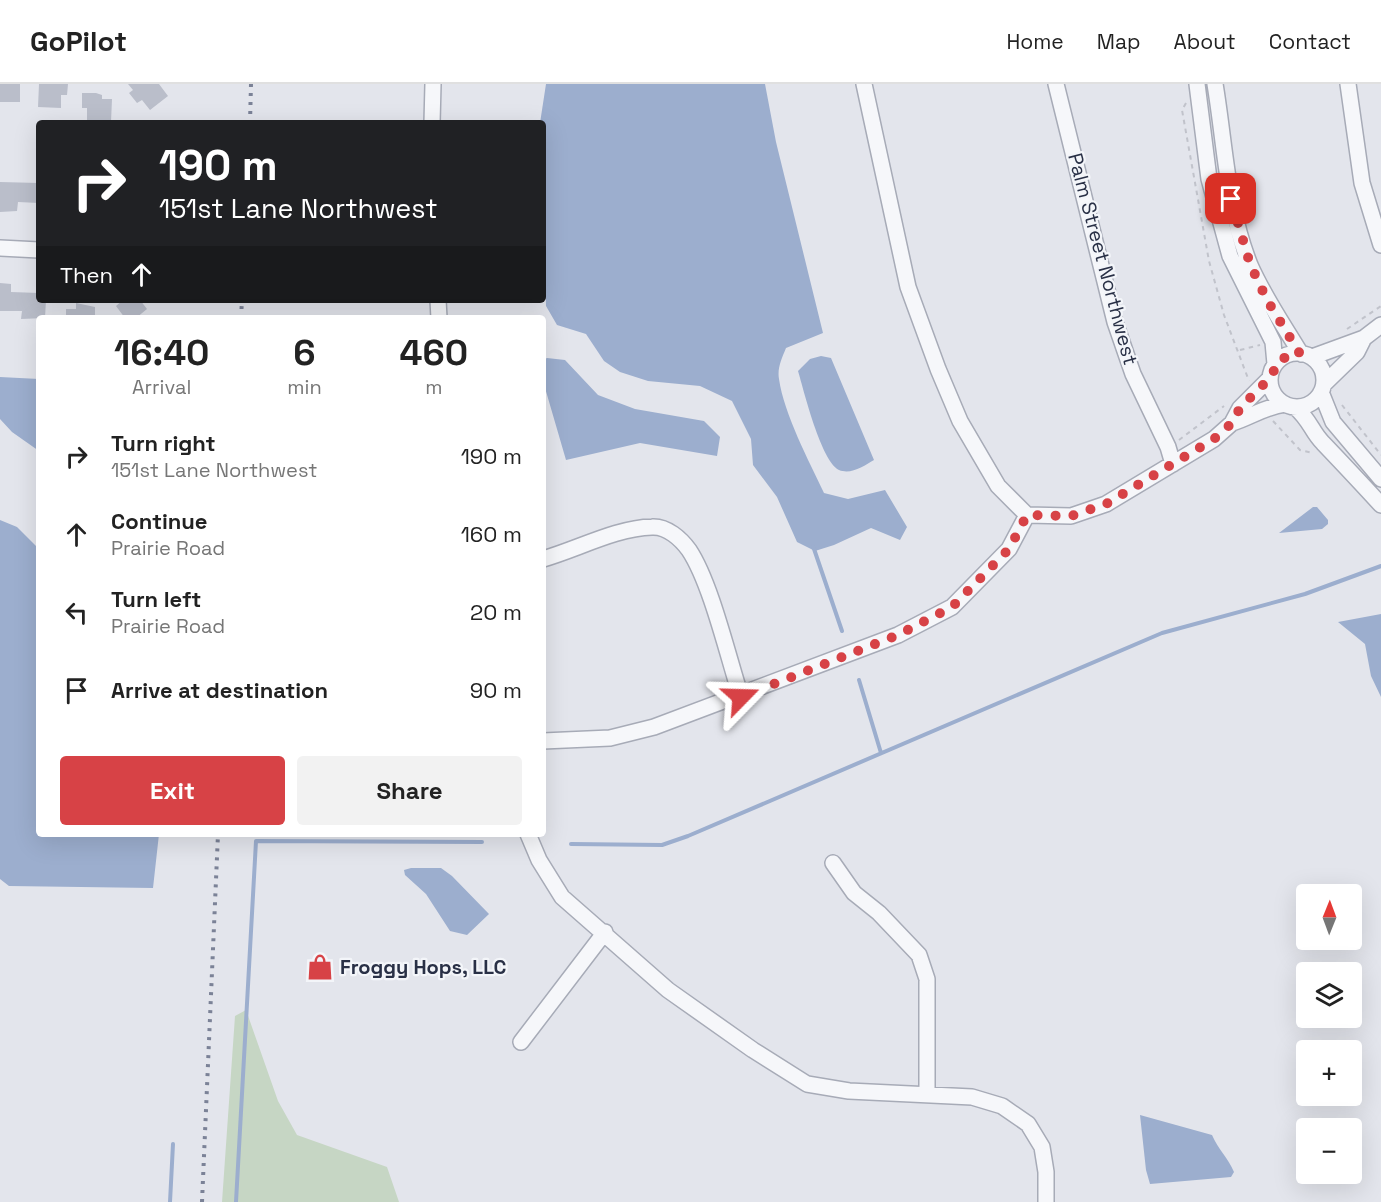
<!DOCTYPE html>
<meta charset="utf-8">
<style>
body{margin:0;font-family:"Space Grotesk",sans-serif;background:#f2f2f2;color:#222;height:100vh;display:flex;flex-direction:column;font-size:22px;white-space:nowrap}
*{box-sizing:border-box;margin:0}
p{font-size:20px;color:#767676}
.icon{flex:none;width:33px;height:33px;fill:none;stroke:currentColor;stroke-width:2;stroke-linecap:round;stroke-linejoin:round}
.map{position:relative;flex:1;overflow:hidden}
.drawer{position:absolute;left:36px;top:231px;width:510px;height:522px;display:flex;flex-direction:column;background:#fff;border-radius:6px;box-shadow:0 6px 24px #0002}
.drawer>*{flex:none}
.banner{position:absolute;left:36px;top:36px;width:510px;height:183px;border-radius:6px;box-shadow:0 6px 24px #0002;background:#202124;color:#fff;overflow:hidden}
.needle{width:39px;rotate:1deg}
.tools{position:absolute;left:1296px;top:800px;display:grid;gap:12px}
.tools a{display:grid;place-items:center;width:66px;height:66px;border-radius:6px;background:#fff;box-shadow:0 6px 24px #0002;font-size:30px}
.pin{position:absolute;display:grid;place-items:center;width:51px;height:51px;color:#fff;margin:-26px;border-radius:12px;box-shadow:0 3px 9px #0006}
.me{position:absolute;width:66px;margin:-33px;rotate:68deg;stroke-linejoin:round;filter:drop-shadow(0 0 4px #0008)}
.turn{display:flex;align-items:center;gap:21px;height:126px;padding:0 24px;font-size:27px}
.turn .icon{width:78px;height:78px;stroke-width:2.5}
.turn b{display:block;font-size:42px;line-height:51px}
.then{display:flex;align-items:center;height:57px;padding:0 24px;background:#0003;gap:12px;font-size:22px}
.eta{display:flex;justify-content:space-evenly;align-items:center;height:102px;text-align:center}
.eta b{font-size:36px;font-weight:800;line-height:42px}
.action{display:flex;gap:12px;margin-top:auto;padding:12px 24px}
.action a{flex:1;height:69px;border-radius:6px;background:#d74246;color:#fff;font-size:24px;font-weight:800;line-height:69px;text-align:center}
.action a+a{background:#f2f2f2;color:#222}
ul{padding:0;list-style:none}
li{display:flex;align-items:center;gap:18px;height:78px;padding:0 24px}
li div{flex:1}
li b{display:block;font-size:22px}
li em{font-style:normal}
header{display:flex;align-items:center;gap:36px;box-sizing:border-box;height:84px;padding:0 30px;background:#fff;border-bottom:2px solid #e0e0e0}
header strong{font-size:28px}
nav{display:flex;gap:33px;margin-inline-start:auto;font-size:21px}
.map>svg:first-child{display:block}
.green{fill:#c6d6c4}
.water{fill:#9caece}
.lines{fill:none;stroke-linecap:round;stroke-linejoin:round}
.stream{stroke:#9caece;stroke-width:4}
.building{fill:#babeca}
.minor-casing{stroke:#a7abb7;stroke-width:18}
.path{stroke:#c1c3cb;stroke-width:2;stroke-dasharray:4.5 4.5;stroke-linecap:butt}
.minor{stroke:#f6f7fa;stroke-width:15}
.rail{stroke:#7b8297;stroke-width:4;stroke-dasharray:3 6;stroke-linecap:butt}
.route{stroke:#d74246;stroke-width:10;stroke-dasharray:0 18}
.labels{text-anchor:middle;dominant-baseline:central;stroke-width:4.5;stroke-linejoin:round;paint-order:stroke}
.street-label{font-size:20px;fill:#293046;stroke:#f3f5f9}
.poi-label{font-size:20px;font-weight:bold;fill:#293046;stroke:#f3f5f9;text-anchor:start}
</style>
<header>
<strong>GoPilot</strong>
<nav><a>Home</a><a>Map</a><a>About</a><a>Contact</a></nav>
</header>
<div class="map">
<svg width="1381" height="1118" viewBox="0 0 1381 1118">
<rect width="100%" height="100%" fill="#e3e5ec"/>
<path class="green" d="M246,926L278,1017L297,1051L387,1083L399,1118H222L235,932Z"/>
<path class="water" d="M546,0H765L776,58L823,249L786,264C782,274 777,284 779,295C784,330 809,377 824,409L848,415L885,406L907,443L900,456L871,444L834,461L815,467L797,458L777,413L753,381L751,355L732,317L700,302L648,297L620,288L604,277L586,250L557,241L546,222L543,39H540Z
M821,272L831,274L874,376C864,382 851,391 839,386C821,377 804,307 798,287L810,275Z
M547,274L565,276L598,311L635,325L704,337L720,353L717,372L640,359L566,376L543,297V276Z
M0,293L39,295V367L12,348L0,335Z
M1313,423H1317L1328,436V440L1322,445L1279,449Z
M0,436L17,443L39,465V750H159L153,804L9,802L0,795Z
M1381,530V613L1371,592L1365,560L1338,538Z
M411,784H441L452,792L489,830L467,851L450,847L426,810L405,791L404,786Z
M1140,1031L1212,1051C1218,1065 1228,1074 1234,1088L1231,1093L1150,1100L1146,1086Z"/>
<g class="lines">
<path class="stream" d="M813,462L842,547
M859,596L881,669
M571,760L662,761L688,752L1162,549L1305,510L1381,482
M170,1118L173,1060
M236,1118L256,757L482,758"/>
</g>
<path class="building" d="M0,0H20V18H0Z
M39,0H68L67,11H61V24L38,23Z
M128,0H159L168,12L150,26L142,16L137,19L129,9L133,6Z
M82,9H96L102,11V15H112L111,38L87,37V24H82Z
M0,98L39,99V119L18,118L17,127L0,128Z
M0,199L11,200V208L39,209V216H46L45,234L21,235L22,227H0Z
M123,216H140L147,225L136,234H125L116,222Z
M76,219L95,223V234H66V225H76Z"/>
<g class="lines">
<g class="minor-casing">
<path id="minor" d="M864,0L908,203L938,285L960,337L998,402L1027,431
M1056,0L1115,238L1133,290L1168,363L1173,380
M1197,0L1209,95L1230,172L1273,258L1275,280
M1215,0C1225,60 1227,124 1250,181C1264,213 1283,240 1301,270
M1348,0L1362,99L1381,161
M432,39L433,0
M0,164L39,166
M438,216L439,234
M1364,254L1381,241
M1270 296a27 27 0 1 1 54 0a27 27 0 1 1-54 0Z
M1312,273L1364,254L1357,268L1324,300
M1270,294L1240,324L1232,339C1251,333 1264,323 1285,320
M1321,308L1333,338L1381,395
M1295,323C1311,337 1311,347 1323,359C1343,380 1362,400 1381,421
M1027,431L1071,432L1106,420L1214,355L1232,339
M543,475C578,465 616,444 652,443C667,442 681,455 689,466C711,499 728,573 741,613
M543,657L610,654L654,643L898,551L952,523L1009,465L1027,431
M528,750L539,776L562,813L668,906L753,966L807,1000L849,1007L972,1013L1002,1022L1028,1040L1042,1063L1046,1088V1118
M833,779L854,809L879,829L919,871L927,895V1011
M521,958L605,848"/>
</g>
<path class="path" d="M1186,19L1182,26L1209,177L1224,231L1249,297
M1347,245L1381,222
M1240,266L1260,261
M1342,321L1381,371
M1273,337L1300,366L1313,369
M1179,356L1224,322"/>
<use href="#minor" class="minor"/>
<path class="rail" d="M250,39L251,0
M241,234L242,216
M202,1118L218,750"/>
</g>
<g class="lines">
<path class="route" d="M741,613L898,551L952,523L1009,465L1027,431L1071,432L1106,420L1214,355L1232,339L1240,324L1270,294L1280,275L1300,270L1267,216L1250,180L1231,115"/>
</g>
<defs>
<g id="shop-bare" transform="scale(2.07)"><path d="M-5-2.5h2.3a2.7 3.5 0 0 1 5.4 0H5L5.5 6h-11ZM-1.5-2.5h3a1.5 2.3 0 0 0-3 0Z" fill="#d74246" stroke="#f3f5f9" stroke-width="2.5" paint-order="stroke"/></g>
</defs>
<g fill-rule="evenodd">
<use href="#shop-bare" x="320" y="883"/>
</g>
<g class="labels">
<g class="street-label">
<text transform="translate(1103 175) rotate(75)">Palm Street Northwest</text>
</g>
<g class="poi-label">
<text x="340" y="883">Froggy Hops, LLC</text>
</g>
</g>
</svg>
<div class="tools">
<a><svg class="needle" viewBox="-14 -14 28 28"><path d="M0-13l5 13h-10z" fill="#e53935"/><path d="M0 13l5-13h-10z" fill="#767676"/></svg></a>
<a><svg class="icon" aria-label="layers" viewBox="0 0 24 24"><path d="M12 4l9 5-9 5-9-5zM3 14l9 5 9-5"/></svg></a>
<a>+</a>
<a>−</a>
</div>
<div class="pin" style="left:1231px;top:115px;background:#d93025"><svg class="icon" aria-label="arrive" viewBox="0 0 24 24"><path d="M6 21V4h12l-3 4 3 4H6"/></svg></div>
<svg class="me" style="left:741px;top:613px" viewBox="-20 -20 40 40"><path d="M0-17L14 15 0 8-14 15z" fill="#d74246" stroke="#fff" stroke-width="4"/></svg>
<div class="banner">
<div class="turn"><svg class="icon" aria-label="right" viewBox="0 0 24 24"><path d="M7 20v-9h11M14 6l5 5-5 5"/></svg><div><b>190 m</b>151st Lane Northwest</div></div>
<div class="then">Then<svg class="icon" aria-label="ahead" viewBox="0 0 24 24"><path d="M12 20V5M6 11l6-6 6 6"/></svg></div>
</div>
<section class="drawer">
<div class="eta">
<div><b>16:40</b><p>Arrival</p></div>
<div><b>6</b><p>min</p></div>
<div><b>460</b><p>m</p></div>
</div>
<ul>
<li><svg class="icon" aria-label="right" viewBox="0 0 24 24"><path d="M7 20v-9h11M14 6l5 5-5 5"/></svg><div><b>Turn right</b><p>151st Lane Northwest</p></div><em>190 m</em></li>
<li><svg class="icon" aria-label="ahead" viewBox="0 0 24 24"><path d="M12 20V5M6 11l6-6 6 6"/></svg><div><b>Continue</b><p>Prairie Road</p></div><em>160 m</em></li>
<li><svg class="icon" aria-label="left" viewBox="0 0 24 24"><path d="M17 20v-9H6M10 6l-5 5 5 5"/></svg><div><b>Turn left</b><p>Prairie Road</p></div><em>20 m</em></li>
<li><svg class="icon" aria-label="arrive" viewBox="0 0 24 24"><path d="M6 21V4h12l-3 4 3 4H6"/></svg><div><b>Arrive at destination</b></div><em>90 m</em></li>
</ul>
<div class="action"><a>Exit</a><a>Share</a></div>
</section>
</div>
